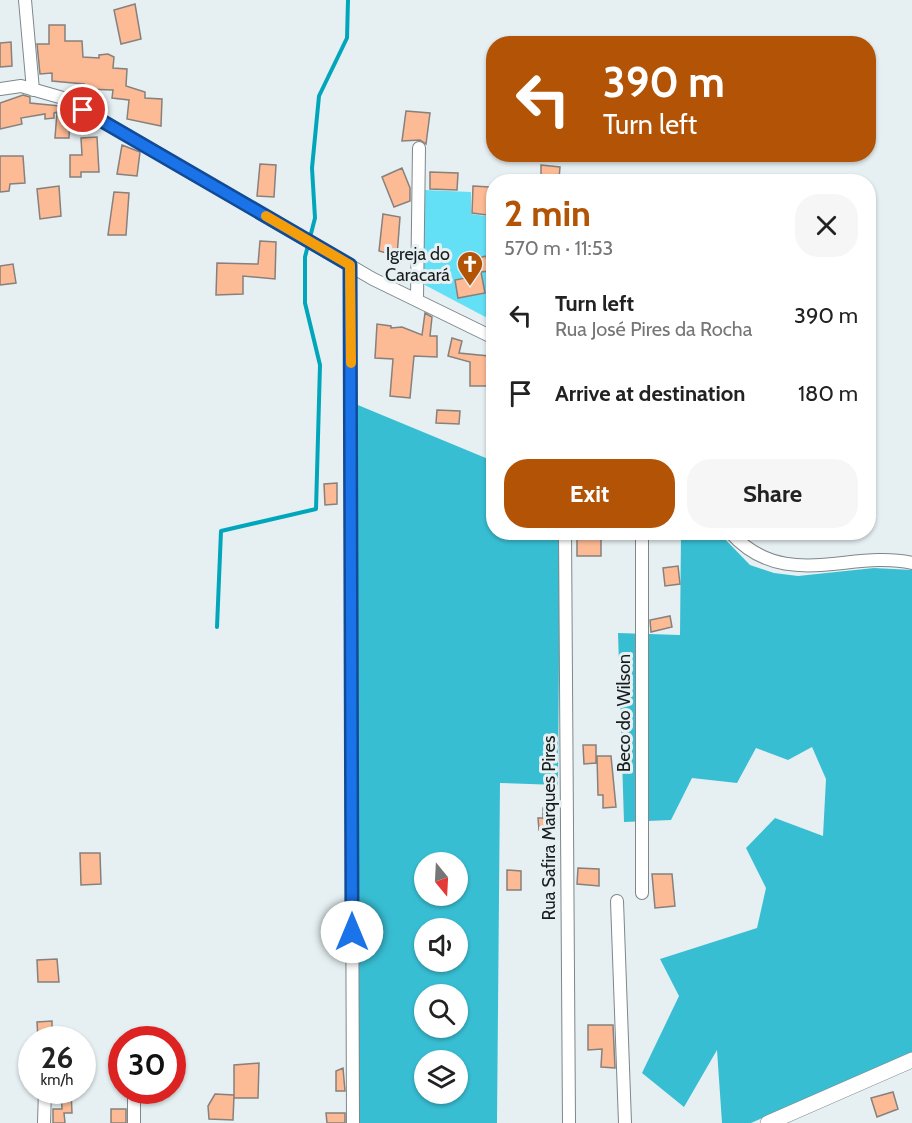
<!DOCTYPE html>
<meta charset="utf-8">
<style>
body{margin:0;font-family:Cabin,sans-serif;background:#f6f6f6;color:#222;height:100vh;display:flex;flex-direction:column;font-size:22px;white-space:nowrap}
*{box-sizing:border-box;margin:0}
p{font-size:20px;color:#767676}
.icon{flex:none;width:33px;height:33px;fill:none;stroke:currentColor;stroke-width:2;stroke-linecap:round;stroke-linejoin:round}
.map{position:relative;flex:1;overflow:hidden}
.details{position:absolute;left:486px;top:174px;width:390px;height:366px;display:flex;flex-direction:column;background:#fff;border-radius:24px;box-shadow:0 2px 4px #0004}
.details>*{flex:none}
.top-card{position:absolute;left:486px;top:36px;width:390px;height:126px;border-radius:24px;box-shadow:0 2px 4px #0004;background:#b25305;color:#fff;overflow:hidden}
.needle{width:39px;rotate:162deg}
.fabs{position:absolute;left:414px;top:852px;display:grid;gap:12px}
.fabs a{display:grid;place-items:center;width:54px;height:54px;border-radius:50%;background:#fff;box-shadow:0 2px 4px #0004;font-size:30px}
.speed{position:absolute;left:18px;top:1026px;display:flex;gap:12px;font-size:30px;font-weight:700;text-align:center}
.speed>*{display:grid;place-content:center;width:78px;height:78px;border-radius:50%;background:#fff;box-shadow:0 2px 4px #0004;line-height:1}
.speed small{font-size:15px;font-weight:400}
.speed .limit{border:9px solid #d22;background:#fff;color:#111}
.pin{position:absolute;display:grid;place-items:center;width:51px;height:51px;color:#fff;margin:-26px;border:3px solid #fff;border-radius:50%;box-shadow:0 2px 6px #0007}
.me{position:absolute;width:66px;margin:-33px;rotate:0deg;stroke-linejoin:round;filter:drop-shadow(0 0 4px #0008)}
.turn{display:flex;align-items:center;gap:21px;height:126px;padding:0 18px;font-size:27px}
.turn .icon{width:78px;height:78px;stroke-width:2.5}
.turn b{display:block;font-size:42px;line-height:51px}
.round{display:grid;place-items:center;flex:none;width:63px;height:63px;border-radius:24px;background:#f6f6f6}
.summary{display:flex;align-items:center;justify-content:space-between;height:102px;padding:0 18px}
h1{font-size:36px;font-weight:700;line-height:45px;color:#b25305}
.cta{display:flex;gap:12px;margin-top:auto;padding:12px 18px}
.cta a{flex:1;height:69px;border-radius:24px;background:#b25305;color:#fff;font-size:24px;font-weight:700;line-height:69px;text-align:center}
.cta a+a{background:#f6f6f6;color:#222}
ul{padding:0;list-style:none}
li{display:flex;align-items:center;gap:18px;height:78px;padding:0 18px}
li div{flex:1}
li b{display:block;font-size:22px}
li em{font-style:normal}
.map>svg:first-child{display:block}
.green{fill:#64e0f6}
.forest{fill:#38bed3;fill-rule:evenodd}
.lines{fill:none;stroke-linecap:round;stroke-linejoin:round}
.stream{stroke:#02a6bb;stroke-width:4}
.building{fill:#fcba95;stroke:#87807c;stroke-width:1.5}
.minor-casing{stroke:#7e8789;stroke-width:14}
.major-casing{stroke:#7e8789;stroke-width:16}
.minor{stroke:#fff;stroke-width:12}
.major{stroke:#fff;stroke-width:15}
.route-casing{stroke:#114b97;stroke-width:15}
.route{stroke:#1a73e8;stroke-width:10}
.slow{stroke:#f59e0b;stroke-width:10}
.labels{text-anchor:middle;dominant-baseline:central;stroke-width:6;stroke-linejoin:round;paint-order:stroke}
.poi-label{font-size:18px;fill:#191c1d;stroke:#e6f0f2;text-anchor:end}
.street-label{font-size:18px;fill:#191c1d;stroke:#e6f0f2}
</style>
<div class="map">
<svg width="912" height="1123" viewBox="0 0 912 1123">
<rect width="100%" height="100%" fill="#e6f0f2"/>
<path class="green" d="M424,190L471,192V214L493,217V321L423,284Z"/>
<path class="forest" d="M353,403L493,461L494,532L560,533L558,785L500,783L497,1123H356ZM424,862H458V896H424ZM424,928H458V962H424ZM424,994H458V1028H424ZM424,1060H458V1094H424Z
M681,533H719L750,565L774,573L798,576L874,568L912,570V1052L751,1123H722L717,1050L684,1107L642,1073L679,996L660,959L757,928L766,888L746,848L775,818L823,836L826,779L812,747L788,760L756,748L737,783L692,778L671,820L624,822L618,633L680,635Z"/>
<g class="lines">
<path class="stream" d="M217,627L221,531L316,509L320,365L305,303V257L315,218L312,168L319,96L347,38L348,0"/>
</g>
<path class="building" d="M135,4L141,39L121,44L114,10Z
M49,25H65V41H82L83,57L99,58V55L108,54L114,57L113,68L127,69L126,86L145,92V98L162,99L161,126L127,119L129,100L112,98L113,90L84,89V84L52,81V73L40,74L37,44H49Z
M11,42L12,66L0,67V43Z
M23,95L30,97V103L60,106L68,111L59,112L70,114L69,138H55L57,112L54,113V118L45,119V114L21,118L22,124L0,129V103Z
M406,111L430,113L426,144L420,140L402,141Z
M97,137L99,172H81V177H70V155H82L81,138Z
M122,145L140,152L137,176L117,174Z
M0,156H23L25,183L10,184L9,191L0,192Z
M260,164L276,165L274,197L257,196Z
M541,165L560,167L559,179L541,178Z
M402,168L410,188V201L394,207L382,177Z
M430,172L458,173L457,190L430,189Z
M59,186L61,216L40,219L37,189Z
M473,186L489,187L487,215L472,213Z
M114,192L129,193L126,235H108Z
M383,214L400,217L397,256L379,251Z
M260,241L276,242L275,279L243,276V294L216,295L217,263L258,264Z
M486,256L489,271L481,272L485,293L458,298L455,280L471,277L468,261Z
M13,264L16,283L0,285V266Z
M425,313L432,317L430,336H437V357L414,356L410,398L390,396L393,359L375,358L377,324L391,326V328L402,327L422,335Z
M452,338L462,341L459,353L489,356V386H470V362L448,356Z
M437,410L460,411L459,424L436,423Z
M337,483V504L325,505L324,484Z
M577,532H601V556H577Z
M678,566L680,584L665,586L663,568Z
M670,616L672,627L651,632L650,620Z
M583,745H596V763L584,764Z
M597,756H611L616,807L603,808V795H598Z
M543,808L554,809L555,830H539L538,818H543Z
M80,853H100L101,884L81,885Z
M578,868L599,869V886L577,884Z
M507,870L521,871V890H507Z
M652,874H672L675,906L655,908Z
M57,959L59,982H38L37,960Z
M52,1021V1040H38L37,1022Z
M588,1025H613L615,1068L601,1067L602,1049L588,1050Z
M259,1063L258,1098H234V1065Z
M343,1068L345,1091H336V1071Z
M61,1090H71L72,1113H64L65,1123H53V1109H62Z
M893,1092L898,1109L877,1117L871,1098Z
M215,1094L234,1095L233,1120L209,1119L208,1106Z
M111,1109H126V1123H111Z
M326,1113H345V1123H327Z"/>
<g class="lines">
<g class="minor-casing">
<path id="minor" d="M25,0L33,90
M0,89L21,86L63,98L373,279L494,338
M350,265L353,1123
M417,299L419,148
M565,532L569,1123
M730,532C784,593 850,549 912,563
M642,893V532
M617,901L625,1123
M134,1090V1123
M44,1123L45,1090"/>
</g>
<g class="major-casing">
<path id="major" d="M768,1123L912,1060"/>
</g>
<use href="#minor" class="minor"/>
<use href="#major" class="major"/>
</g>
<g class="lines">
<g class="route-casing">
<path id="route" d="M83,110L350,265L352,932"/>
</g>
<use href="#route" class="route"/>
<path class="slow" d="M266,216L350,265L351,363"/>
</g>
<defs>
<g id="church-pin" transform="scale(1.35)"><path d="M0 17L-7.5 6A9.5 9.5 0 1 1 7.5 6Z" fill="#b25305" stroke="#e6f0f2"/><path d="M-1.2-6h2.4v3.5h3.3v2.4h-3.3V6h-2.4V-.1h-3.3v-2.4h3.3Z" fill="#fff"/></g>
</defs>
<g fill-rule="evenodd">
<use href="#church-pin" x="470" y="264"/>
</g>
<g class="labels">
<g class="poi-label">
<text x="450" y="254">Igreja do<tspan x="450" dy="21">Caracará</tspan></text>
</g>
<g class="street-label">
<text transform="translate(624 713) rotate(-90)">Beco do Wilson</text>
<text transform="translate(549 828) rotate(-90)">Rua Safira Marques Pires</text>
</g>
</g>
</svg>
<div class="fabs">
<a><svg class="needle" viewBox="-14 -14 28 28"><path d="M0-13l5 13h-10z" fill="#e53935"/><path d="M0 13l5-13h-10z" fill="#767676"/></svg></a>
<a><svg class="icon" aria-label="sound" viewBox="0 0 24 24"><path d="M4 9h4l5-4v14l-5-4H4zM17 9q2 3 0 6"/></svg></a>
<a><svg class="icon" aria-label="search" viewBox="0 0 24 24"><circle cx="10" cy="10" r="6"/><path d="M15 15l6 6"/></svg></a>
<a><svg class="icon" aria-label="layers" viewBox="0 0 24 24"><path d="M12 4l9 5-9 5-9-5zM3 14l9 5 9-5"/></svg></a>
</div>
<div class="speed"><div>26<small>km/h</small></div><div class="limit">30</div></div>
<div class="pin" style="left:83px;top:110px;background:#d93025"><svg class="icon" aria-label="arrive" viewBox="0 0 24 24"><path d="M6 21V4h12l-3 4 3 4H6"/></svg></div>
<svg class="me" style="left:352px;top:932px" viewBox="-20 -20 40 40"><circle r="19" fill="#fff"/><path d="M0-13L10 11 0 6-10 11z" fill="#1a73e8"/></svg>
<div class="top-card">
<div class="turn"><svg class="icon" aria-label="left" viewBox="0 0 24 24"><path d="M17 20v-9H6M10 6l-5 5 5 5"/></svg><div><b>390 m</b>Turn left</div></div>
</div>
<section class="details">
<div class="summary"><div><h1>2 min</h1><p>570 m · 11:53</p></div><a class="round"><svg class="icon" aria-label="close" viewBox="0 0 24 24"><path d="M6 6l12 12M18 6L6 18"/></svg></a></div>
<ul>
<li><svg class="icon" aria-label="left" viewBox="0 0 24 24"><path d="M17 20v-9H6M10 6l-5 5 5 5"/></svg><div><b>Turn left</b><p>Rua José Pires da Rocha</p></div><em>390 m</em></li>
<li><svg class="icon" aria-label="arrive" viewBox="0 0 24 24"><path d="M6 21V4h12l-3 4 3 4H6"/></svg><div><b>Arrive at destination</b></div><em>180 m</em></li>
</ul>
<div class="cta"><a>Exit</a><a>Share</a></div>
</section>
</div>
